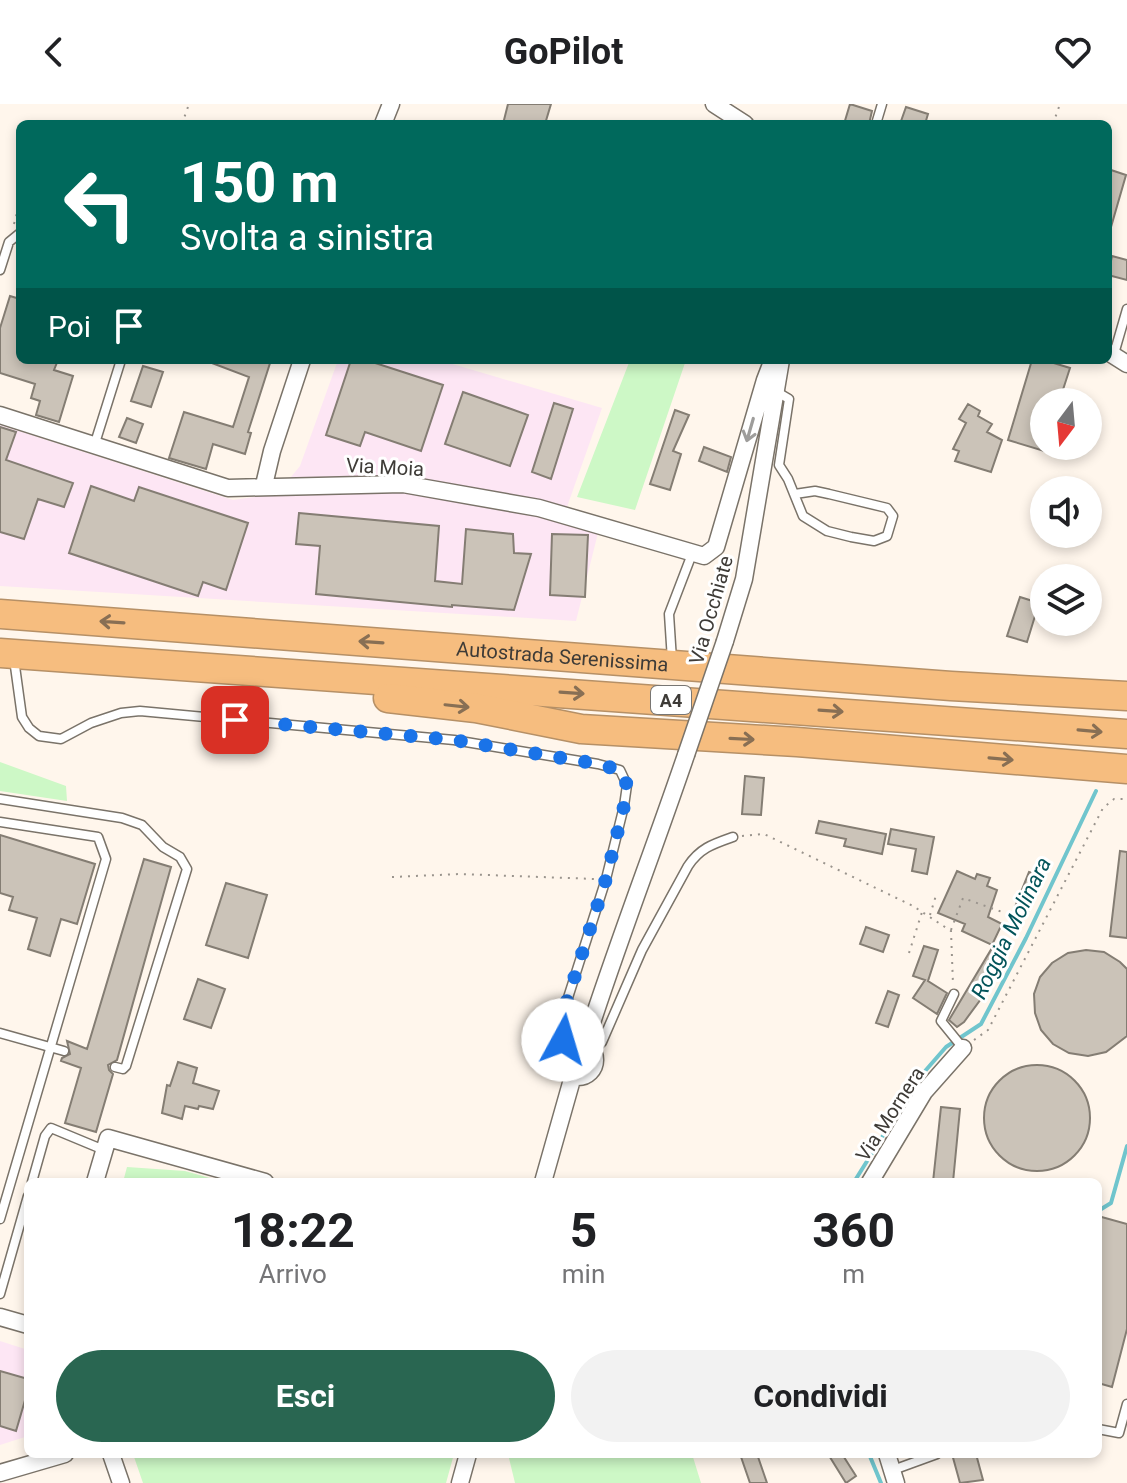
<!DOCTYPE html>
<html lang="it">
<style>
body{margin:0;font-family:Roboto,sans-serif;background:#f2f2f2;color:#202124;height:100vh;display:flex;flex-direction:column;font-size:30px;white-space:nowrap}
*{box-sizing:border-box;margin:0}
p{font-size:26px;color:#757577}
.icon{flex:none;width:44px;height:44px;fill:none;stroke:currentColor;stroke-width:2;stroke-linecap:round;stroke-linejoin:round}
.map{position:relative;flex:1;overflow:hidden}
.side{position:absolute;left:24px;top:1074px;width:1078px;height:280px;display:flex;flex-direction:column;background:#fff;border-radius:12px;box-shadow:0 4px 12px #0003}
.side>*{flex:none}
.guide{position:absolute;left:16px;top:16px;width:1096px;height:244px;border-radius:12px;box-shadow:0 4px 12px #0003;background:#00695c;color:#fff;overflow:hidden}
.needle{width:52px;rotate:196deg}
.buttons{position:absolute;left:1030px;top:284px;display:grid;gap:16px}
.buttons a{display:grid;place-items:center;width:72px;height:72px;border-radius:50%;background:#fff;box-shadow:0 4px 12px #0003;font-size:40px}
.pin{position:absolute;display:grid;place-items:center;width:68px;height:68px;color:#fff;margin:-34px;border-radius:16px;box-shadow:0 4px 12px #0006}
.me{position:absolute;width:88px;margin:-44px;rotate:6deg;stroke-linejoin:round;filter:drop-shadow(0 0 6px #0008)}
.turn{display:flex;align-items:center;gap:28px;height:168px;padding:0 32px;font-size:36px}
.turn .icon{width:104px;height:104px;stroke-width:2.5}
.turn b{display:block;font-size:56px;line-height:68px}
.then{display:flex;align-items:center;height:76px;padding:0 32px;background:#0003;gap:16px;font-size:30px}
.eta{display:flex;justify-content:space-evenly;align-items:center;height:136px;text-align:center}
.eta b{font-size:48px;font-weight:700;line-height:56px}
.action{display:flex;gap:16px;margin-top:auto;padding:16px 32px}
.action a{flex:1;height:92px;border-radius:48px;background:#296651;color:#fff;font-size:32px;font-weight:700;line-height:92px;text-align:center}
.action a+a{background:#f2f2f2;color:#202124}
header{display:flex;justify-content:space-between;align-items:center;height:104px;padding:0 32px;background:#fff;font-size:36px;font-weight:700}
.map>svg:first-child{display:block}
.industrial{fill:#fde6f4}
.green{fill:#cdf8c6}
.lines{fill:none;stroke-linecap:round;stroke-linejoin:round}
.stream{stroke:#70c5cd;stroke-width:4}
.building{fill:#cbc3b8;stroke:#847d73;stroke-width:2}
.lane-casing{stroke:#7a7369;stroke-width:11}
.street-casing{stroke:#7a7369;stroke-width:19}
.highway-casing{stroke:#b69066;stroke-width:31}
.path{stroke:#9a948d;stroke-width:2;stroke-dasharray:2 6;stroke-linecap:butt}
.lane{stroke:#fff;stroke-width:8}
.street{stroke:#fff;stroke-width:16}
.highway{stroke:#f6bd7f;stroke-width:28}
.street-bridge-casing{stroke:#7a7369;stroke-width:19;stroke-linecap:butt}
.street-bridge{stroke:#fff;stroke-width:16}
.oneway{stroke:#9e9d9b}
.oneway2{stroke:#886f54}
.route{stroke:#1a73e8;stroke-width:14;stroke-dasharray:0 25.2}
.labels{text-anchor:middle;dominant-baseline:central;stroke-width:6;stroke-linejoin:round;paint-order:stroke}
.shield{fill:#fff;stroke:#787673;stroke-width:2}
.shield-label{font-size:18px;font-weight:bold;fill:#3e3b37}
.street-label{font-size:20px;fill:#3e3b37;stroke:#fff}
.water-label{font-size:22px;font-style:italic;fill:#03545a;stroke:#fff}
</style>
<header><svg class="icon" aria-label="back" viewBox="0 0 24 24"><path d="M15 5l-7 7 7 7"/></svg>GoPilot<svg class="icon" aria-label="heart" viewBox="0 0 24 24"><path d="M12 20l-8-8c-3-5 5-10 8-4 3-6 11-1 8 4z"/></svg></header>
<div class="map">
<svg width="1127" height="1379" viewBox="0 0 1127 1379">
<rect width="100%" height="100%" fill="#fff6ec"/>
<path class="industrial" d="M338,256H439L602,304L562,417L598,429L576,517L0,482V321L233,396L277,390L300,362Z
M0,1237L28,1246V1332L0,1341Z"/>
<path class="green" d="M630,256H686L635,406L577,393Z
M0,658L66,682L67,697L0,687Z
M127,1063L185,1067L224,1078H123Z
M133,1350H454L446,1379H143Z
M508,1350H692L701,1379H515Z"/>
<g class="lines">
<path class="stream" d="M854,1078L919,974L946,943L981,920L1026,834L1096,687
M1098,1107L1111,1099L1127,1042
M869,1350L881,1379"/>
</g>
<path class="building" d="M508,0H551L545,20H503Z
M850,0L872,7L869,20H844Z
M906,3L928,10L925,20H900Z
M1108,65L1126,71L1111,123H1108Z
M1112,152L1127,156V176L1108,171Z
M10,192L20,195V256H58L54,266L73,272L59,318L36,311L40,297L31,294L35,280L0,269V224Z
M204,256H271L248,328L251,329L245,350L213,340L206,365L169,354L184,308L233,323L249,273Z
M351,256H366L443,281L421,347L365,328L360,342L326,331Z
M1032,256H1044L1070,264L1059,298H1044V347L1008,336Z
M143,262L163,268L151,303L131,297Z
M463,288L528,311L510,362L445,340Z
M554,299L573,305L551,375L532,368Z
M968,300L980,307L978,312L992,320L987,328L1002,336L991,368L955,357L959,347L953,345L966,319L959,315Z
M675,306L689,311L673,347L681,350L670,386L650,380Z
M127,314L143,320L136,339L119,333Z
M0,323L16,328L6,356L73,379L64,403L38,395L24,435L0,428Z
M704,343L731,353L727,368L699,357Z
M91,382L134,397L139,383L248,419L226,486L203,478L198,492L69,449Z
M299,409L439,422L435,477L462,480L466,425L513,430L514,449L531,450L514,506L452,501V503L316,490L320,442L296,440Z
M552,430L588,431L585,493L550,491Z
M1020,493L1039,499L1027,538L1007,532Z
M745,672L764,674L761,711L742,710Z
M819,717L886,730L882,750L844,742L846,735L816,729Z
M891,725L934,733L927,770L912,767L916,745L888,740Z
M0,731L95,760L77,820L61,815L50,852L28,845L37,814L9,806L13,793L0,789Z
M1120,747L1127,748V834L1110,832Z
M144,755L171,763L117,956L108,961L109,966L113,970L96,1028L65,1019L81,964L61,957L62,954L70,950L67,937L87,945Z
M957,767L975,775L977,770L990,774L987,782L997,786L988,813L1002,820L992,841L962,827L965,820L938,809Z
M1029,768L1041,772L1028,808L1015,803Z
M226,779L267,791L248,854L206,841Z
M866,823L889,831L883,848L860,840Z
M924,842L938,846L928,877L947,889L937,910L913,894L925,876L913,872Z
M992,844L1005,852L992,880L964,918L957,923L949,916Z
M1086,846L1104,848L1120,858L1127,865V932L1106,948L1088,952L1069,949L1053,940L1041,926L1035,909L1034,890L1040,873L1052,859L1068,849Z
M198,875L225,885L211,924L184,915Z
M888,887L899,891L888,923L876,919Z
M178,958L197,964L193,979L219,987L213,1005L199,1002L198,1005L185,1002L182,1015L162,1009L167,981L170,982Z
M984 1014a53 53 0 1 1 106 0a53 53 0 1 1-106 0Z
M941,1003L960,1005L953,1078H933Z
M1098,1112L1127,1120V1225L1112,1283L1098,1279Z
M0,1267L28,1275V1286L16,1327L0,1322Z
M740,1350H757L767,1379H750Z
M828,1350H842L856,1372L846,1379Z
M952,1350H976L983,1376L960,1379Z"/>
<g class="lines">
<g class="lane-casing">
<path id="lane" d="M876,20L882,0
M0,166L9,138L20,129
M1114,250L1127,205
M777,288L789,295L779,361L788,375L803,412L827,427L851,433L874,437L887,432L893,412L887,404L829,390L815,387L795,390
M95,339L121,256
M14,555L22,613L29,624L39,632L61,635L91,619L121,609L140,607L454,636L598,660L620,666L627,681L624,702L606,775L565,903L562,931L567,942
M672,556L669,510L692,450
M0,695L122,714L142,721L163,743L180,753L187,765L126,962L123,965L115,963
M0,718L98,733L106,755L0,1115
M954,890L941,917L963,944
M0,929L64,947
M593,947L602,938L642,846L688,762C700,744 713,740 733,733
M32,1078L45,1032L51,1024L104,1046
M0,1190L28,1092
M1098,1325L1119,1329L1127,1300
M893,1366L937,1350"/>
</g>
<g class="street-casing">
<path id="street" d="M714,0L745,20
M383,20L391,0
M1108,248L1127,260
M0,311L228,384L403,380L539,404L704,452L716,443L765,276L770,263L781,257
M264,381L272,347L302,256
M725,537L744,475L781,256
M561 956a17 17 0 1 1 34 0a17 17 0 1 1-34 0Z
M585,940C616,843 653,748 686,651
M95,1078L108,1034L265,1078
M543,1078L573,972
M870,1078L924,988L963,944
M0,1213L28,1221
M111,1350L121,1379
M887,1350L896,1379
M0,1369L65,1350
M460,1379L468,1350"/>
</g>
<g class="highway-casing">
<g id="highway">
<path id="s1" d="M0,510L951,582L1127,592"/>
<path d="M0,549L1127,630"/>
<path d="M388,594L476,604L581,625L797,638L1127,665"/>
</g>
</g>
<path class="path" d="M182,20L189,0
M1053,20L1060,0
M14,120L20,98
M742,732L764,730L913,802L951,827L953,880
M392,773L460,770L595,775
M930,811L937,788
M951,826L963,794L1005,809
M909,849L922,808
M974,936L988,926L1103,704L1114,695H1127"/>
<use href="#lane" class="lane"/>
<use href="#street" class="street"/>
<use href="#highway" class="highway"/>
<g class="street-bridge-casing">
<path id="street-bridge" d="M686,651L725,537"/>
</g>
<use href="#street-bridge" class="street-bridge"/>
</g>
<defs><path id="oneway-shaft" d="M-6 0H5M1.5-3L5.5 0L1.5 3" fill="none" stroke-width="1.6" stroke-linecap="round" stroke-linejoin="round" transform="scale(2)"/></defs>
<use class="oneway" href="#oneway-shaft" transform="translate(750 326) rotate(106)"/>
<g class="oneway2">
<use href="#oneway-shaft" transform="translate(112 518) rotate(-176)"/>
<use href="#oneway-shaft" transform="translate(371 538) rotate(-176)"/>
<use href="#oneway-shaft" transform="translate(572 589) rotate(4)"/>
<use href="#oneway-shaft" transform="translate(457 602) rotate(6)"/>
<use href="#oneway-shaft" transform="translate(831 607) rotate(4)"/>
<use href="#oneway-shaft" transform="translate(1090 627) rotate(5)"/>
<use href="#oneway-shaft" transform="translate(742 635) rotate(3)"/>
<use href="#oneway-shaft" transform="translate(1001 655) rotate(5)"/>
</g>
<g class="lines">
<path class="route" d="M235,616L454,636L598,660L620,666L627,681L624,702L606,775L565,903L562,926L563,936"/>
</g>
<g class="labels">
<rect class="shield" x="651" y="582" width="40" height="28" rx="6"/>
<g class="shield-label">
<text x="671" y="596">A4</text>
</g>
<g class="street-label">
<text transform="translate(385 363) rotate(3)">Via Moia</text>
<text transform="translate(711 506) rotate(-74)">Via Occhiate</text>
<text stroke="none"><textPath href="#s1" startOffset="564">Autostrada Serenissima</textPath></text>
<text transform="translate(890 1010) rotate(-57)">Via Mornera</text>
</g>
<g class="water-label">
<text transform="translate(1011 824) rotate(-64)">Roggia Molinara</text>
</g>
</g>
</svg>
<div class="buttons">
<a><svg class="needle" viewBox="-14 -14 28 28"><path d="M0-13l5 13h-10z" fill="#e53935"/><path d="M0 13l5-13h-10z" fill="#757577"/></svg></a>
<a><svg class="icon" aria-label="sound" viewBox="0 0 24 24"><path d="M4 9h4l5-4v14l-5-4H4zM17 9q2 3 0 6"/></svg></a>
<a><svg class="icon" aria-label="layers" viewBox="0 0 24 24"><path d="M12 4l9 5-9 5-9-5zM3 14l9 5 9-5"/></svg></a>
</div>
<div class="pin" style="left:235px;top:616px;background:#d93025"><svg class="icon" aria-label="arrive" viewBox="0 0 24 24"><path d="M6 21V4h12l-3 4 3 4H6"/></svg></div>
<svg class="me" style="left:563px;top:936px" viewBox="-20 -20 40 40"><circle r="19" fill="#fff"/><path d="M0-13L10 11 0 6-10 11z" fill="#1a73e8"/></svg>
<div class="guide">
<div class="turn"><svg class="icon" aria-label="left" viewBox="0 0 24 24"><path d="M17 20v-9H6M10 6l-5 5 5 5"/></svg><div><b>150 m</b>Svolta a sinistra</div></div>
<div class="then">Poi<svg class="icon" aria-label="arrive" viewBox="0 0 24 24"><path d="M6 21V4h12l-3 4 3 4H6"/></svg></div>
</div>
<section class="side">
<div class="eta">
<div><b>18:22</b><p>Arrivo</p></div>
<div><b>5</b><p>min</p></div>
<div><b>360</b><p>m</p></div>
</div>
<div class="action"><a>Esci</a><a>Condividi</a></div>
</section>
</div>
